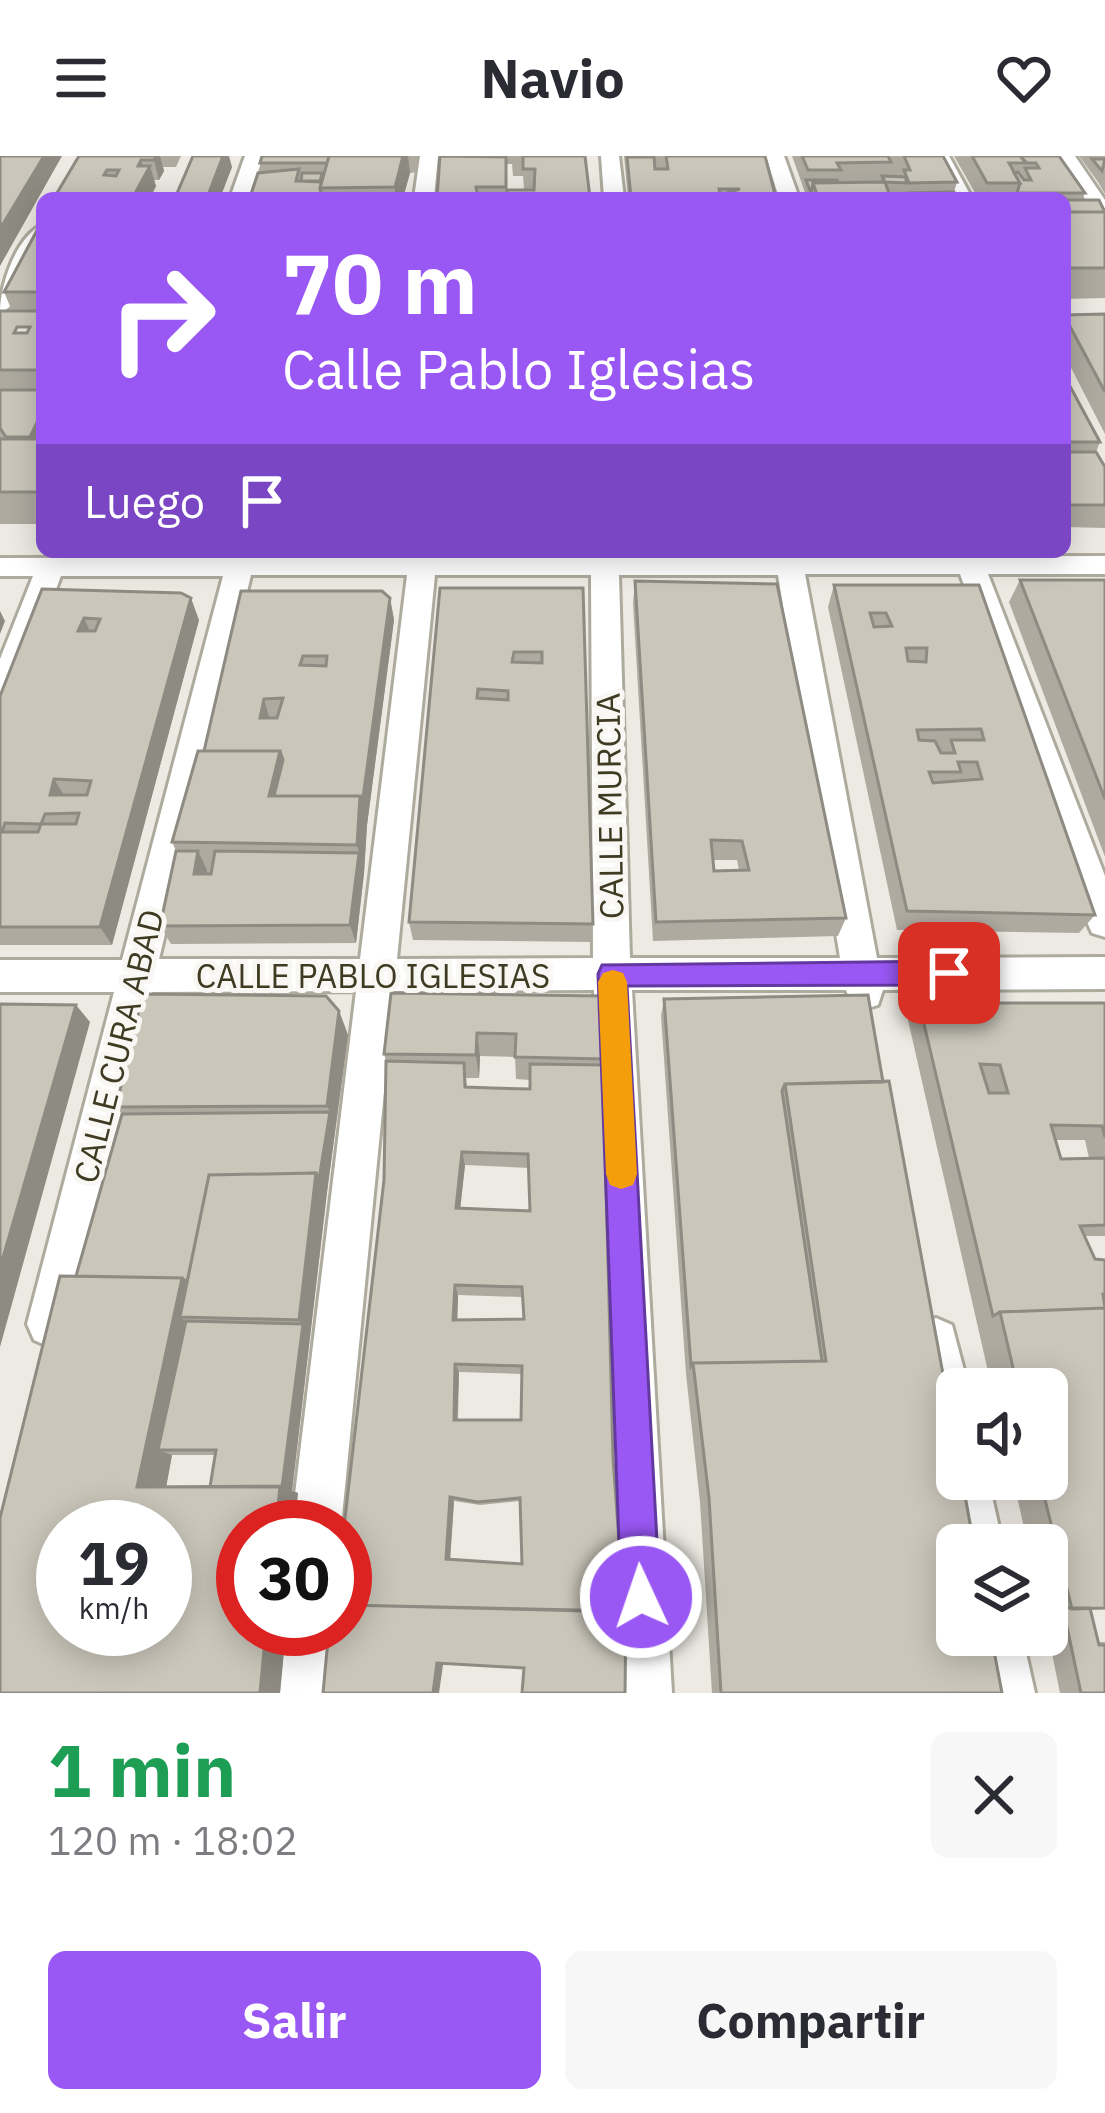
<!DOCTYPE html>
<html lang="es">
<meta charset="utf-8">
<style>
body{margin:0;font-family:"IBM Plex Sans",sans-serif;background:#f7f7f7;color:#2b2b33;height:100vh;display:flex;flex-direction:column;font-size:45px;white-space:nowrap}
*{box-sizing:border-box;margin:0}
p{font-size:39px;color:#7c7c81}
.icon{flex:none;width:66px;height:66px;fill:none;stroke:currentColor;stroke-width:2;stroke-linecap:round;stroke-linejoin:round}
.map{position:relative;height:1537px;overflow:hidden}
.panel{display:flex;flex-direction:column;background:#fff;flex:1}
.panel>*{flex:none}
.banner{position:absolute;left:36px;top:36px;width:1035px;height:366px;border-radius:18px;box-shadow:0 6px 30px #0003;background:#9958f4;color:#fff;overflow:hidden}
.buttons{position:absolute;left:936px;top:1212px;display:grid;gap:24px}
.buttons a{display:grid;place-items:center;width:132px;height:132px;border-radius:18px;background:#fff;box-shadow:0 6px 30px #0003;font-size:60px}
.speed{position:absolute;left:36px;top:1344px;display:flex;gap:24px;font-size:60px;font-weight:700;text-align:center}
.speed>*{display:grid;place-content:center;width:156px;height:156px;border-radius:50%;background:#fff;box-shadow:0 6px 30px #0003;line-height:1}
.speed small{font-size:30px;font-weight:400}
.speed .limit{border:18px solid #d22;background:#fff;color:#111}
.pin{position:absolute;display:grid;place-items:center;width:102px;height:102px;color:#fff;margin:-51px;border-radius:24px;box-shadow:0 6px 18px #0006}
.me{position:absolute;width:132px;margin:-66px;rotate:357deg;stroke-linejoin:round;filter:drop-shadow(0 0 9px #0008)}
.turn{display:flex;align-items:center;gap:42px;height:252px;padding:0 48px;font-size:54px}
.turn .icon{width:156px;height:156px;stroke-width:2.5}
.turn b{display:block;font-size:84px;line-height:102px}
.then{display:flex;align-items:center;height:114px;padding:0 48px;background:#0003;gap:24px;font-size:45px}
.round{display:grid;place-items:center;flex:none;width:126px;height:126px;border-radius:18px;background:#f7f7f7}
.summary{display:flex;align-items:center;justify-content:space-between;height:204px;padding:0 48px}
h1{font-size:72px;font-weight:700;line-height:90px;color:#1e9e55}
.primary-button{display:flex;gap:24px;margin-top:auto;padding:24px 48px}
.primary-button a{flex:1;height:138px;border-radius:18px;background:#9958f4;color:#fff;font-size:48px;font-weight:700;line-height:138px;text-align:center}
.primary-button a+a{background:#f7f7f7;color:#2b2b33}
header{display:flex;justify-content:space-between;align-items:center;height:156px;padding:0 48px;background:#fff;font-size:54px;font-weight:700}
.map>svg:first-child{display:block}
.lines{fill:none;stroke-linecap:round;stroke-linejoin:round}
.minor-casing{stroke:#adab9d;stroke-width:6}
.minor{fill:#fff;fill-rule:evenodd}
.wall{fill:#aeaaa0;fill-rule:evenodd}
.shaded-wall{fill:#8d8b82}
.building{fill:#cac6ba;stroke:#8d8b82;stroke-width:3;fill-rule:evenodd}
.route{fill:#9958f4;stroke:#63399f;stroke-width:3}
.slow{fill:#f59e0b}
.labels{text-anchor:middle;dominant-baseline:central;stroke-width:10;stroke-linejoin:round;paint-order:stroke}
.street-label{font-size:33px;fill:#3e3b22;stroke:#f9f7f3}
</style>
<header><svg class="icon" aria-label="menu" viewBox="0 0 24 24"><path d="M4 6h16M4 12h16M4 18h16"/></svg>Navio<svg class="icon" aria-label="heart" viewBox="0 0 24 24"><path d="M12 20l-8-8c-3-5 5-10 8-4 3-6 11-1 8 4z"/></svg></header>
<div class="map">
<svg width="1105" height="1537" viewBox="0 0 1105 1537">
<rect width="100%" height="100%" fill="#eceae2"/>
<g class="lines">
<g class="minor-casing">
<path id="minor" d="M245,0H263L250,42H230Z
M420,0H438L434,42H414Z
M601,0H619L624,42H604Z
M766,0H784L799,42H779Z
M931,0H949L972,42H952Z
M1057,0H1075L1105,44V65L1098,63Z
M42,69C42,95 26,146 0,157C0,129 16,81 42,69Z
M1105,400V418H988L1105,720V781L1092,777L1087,766L960,418H805L877,802L1105,801V833L883,834L878,849L865,853L852,849L846,834H632L672,1537H618L594,834L394,835L341,1371H291L356,835L152,836L73,1168L66,1184L50,1191L34,1184L27,1168L114,836H0V804H122L223,420H61L15,542L11,550L0,553V503L33,420H0V402ZM251,419H407L360,803H159ZM435,419H591L593,802L397,803ZM619,419H778L840,802H630Z
M936,1162L952,1169L969,1233H957V1323H988L1003,1389H957V1399L940,1323L946,1308L933,1289L913,1185L920,1169Z
M278,1473H330L324,1537H270Z
M970,1479H1022L1035,1537H981Z"/>
</g>
<use href="#minor" class="minor"/>
</g>
<path class="wall" d="M79,0H181L176,11H163L164,15L159,24H154L156,30L150,42H175L232,11L220,42H54Z
M262,0H418L417,16L410,17L403,42L250,41L262,17L260,7Z
M486,0H585L590,42L524,33L523,20H513L512,8H507V42H437Z
M624,0H765L776,42H628Z
M792,0H943L957,26L954,36L956,40L965,42H858L857,40H849L850,42H807Z
M954,0H1059L1085,37L1082,44L1105,54V142L1065,143V42H978Z
M1079,0H1105V38L1098,26Z
M42,65V368H0V155H12L4,136ZM17,171H30L27,177H14Z
M1105,158V278L1065,200V159Z
M1065,221L1100,286L1096,296L1105,311V372L1065,371Z
M1020,424H1105V701L1009,446Z
M635,425L846,762L838,780L653,785L633,447ZM713,704H737L739,714L714,715Z
M834,429H979L1095,759L1079,777L897,774L828,451Z
M440,432H583L593,768L592,786L413,784L409,766Z
M42,433L199,464L112,789H0V540Z
M241,435L390,442L394,464L367,669L364,717L356,787L171,788L160,770L176,695L172,686L204,595Z
M391,837L604,903L524,1512L345,1473L384,1024L386,905L384,898ZM480,900L515,901L516,923L530,924V933L467,931L466,922H479ZM465,1009L529,1012L530,1055L460,1052ZM458,1139L522,1141L524,1163L457,1164ZM459,1216L522,1218L521,1264H458ZM454,1345L480,1349L520,1345L522,1408L450,1404Z
M664,843L883,926L1002,1537H712L700,1346L686,1218L661,860Z
M919,847H1105V1080H1085L1095,1103L1105,1104V1452H1090L1099,1486H1105V1537H1060L1047,1473V1389H1028L1013,1323H1047V1233H992L908,864ZM1055,984H1085L1089,1002L1061,1003Z
M339,855L348,879L327,1036L292,1335L298,1337L243,1473H286L280,1537H0L76,1120L122,958L116,951ZM172,1299H215L210,1331H166Z"/>
<path class="shaded-wall" d="M44,0H62L0,110V73Z
M156,0H160L164,15L159,24L154,4Z
M223,0H229L232,11L220,42H207Z
M403,0H408L410,17L403,42H395V31Z
M141,4L145,19L150,10L156,30L150,42L133,41L138,10Z
M42,255V299L40,303L30,281Z
M191,442L199,464L112,789L100,771Z
M390,442L394,464L367,669L362,649Z
M0,455L5,465L0,478Z
M84,462L94,484L78,475Z
M264,543L270,564L260,562Z
M280,595L290,625L284,649L269,640Z
M54,623L67,644L63,659L50,639Z
M360,640L367,669L364,717L356,787L350,769L359,697L357,689Z
M198,695L207,714L203,737L194,718Z
M76,849L90,866L0,1191V1112Z
M339,855L348,879L327,1036L292,1335L298,1337L295,1371H276L303,1168L299,1164L316,1017L330,956L327,950Z
M477,877L480,900L479,922L476,899Z
M462,996L465,1009L459,1064L456,1052Z
M182,1122L205,1140L180,1161L198,1174L158,1294L172,1299L165,1337L137,1331Z
M455,1129L458,1139L457,1173L453,1164Z
M455,1208L459,1216L457,1269L454,1264Z
M450,1341L454,1345L450,1404L446,1403Z
M266,1473H286L280,1537H260Z
M444,1502L439,1537H433L437,1507Z"/>
<path class="building" d="M0,0H44L0,73Z
M79,0H156L154,4H141L138,10H150L133,41L175,42L193,0H223L207,42H54ZM107,14H119L116,20L104,19Z
M262,0H329L327,7H260Z
M329,0H403L395,31L320,32Z
M440,0L506,1V31H476L478,42H437Z
M523,0H585L590,42H507V34H534L535,13H523Z
M666,0H765L776,42H631L627,1H654L655,13H668ZM719,33H740L720,39Z
M802,0H888L891,6L837,7L841,14H808Z
M904,0H943L957,26L909,27L904,14H910Z
M972,0H1020L1027,7H1009L1020,27H987Z
M1012,0H1059L1085,37H1017L1020,27L1014,17L1018,16L1024,24H1031L1025,12H1039L1036,7H1026L1020,0Z
M1092,3H1105L1102,15Z
M299,13L296,25H322L320,32L322,41H250L258,17Z
M302,17H322L320,26L301,25Z
M882,20L906,21V27L885,26Z
M806,24H837L838,27H813L811,37Z
M885,26L890,40H901L902,42H858L857,40H849L850,42H818L813,27Z
M954,36L956,40L910,41L908,37Z
M964,39L965,42H911L910,40Z
M1065,44H1099L1105,56H1065Z
M1065,56H1105V112H1065Z
M42,65V136H4Z
M0,155H42V214H0ZM17,171H30L27,177H14Z
M1105,158V236L1065,161V159Z
M1065,221L1100,286H1065Z
M0,234H42V256L30,281H6L0,272Z
M0,283H42V336H0Z
M1065,296H1096L1105,311V349H1065Z
M1020,424H1105V643Z
M635,425L777,428L846,762L656,766ZM711,684L742,685L749,714L714,715Z
M834,429H979L1095,759L907,755ZM870,457H886L892,470L874,471ZM906,492H927L926,506L908,505ZM981,573L984,584H951L955,597H941L935,585L919,584L917,574ZM958,606H977L982,623L933,627L929,616H961Z
M440,432H583L593,768L409,766ZM514,496H542V507L512,506ZM478,533L508,535V544L477,542Z
M42,433L181,437L191,442L100,771H0V540ZM84,462L100,463L95,475H78ZM54,623L91,625L87,639H50ZM79,657L76,668H41L38,676H2L5,667L41,668L45,658Z
M241,435H382L390,442L362,649L360,640H274L283,604L280,595H204ZM303,500H327L326,510L300,509ZM283,542L277,562H260L264,543Z
M198,595H280L269,640H360L357,689L172,686Z
M176,695H198L194,718H211L215,695L359,697L350,769L160,770Z
M391,837L603,840L604,903L515,901L516,878L477,877L476,899L384,898Z
M143,838L326,840L339,855L327,950L116,951Z
M868,839L883,926L785,928L782,935L822,1205L693,1207L691,1210L664,843Z
M919,847H1105V981L1102,970L1051,969L1061,1003L1105,1002V1069L1080,1070L1095,1103L1105,1104V1138H1103L1105,1152L1000,1156L993,1160ZM980,908L1000,909L1008,937H989Z
M0,848L76,849L0,1112Z
M386,905L464,907L465,931L492,932L530,933V908L603,909L613,1302L624,1455L345,1449L344,1371L384,1024ZM462,996L528,998L530,1055L456,1052ZM455,1129L522,1131L524,1163L453,1164ZM455,1208L522,1210L521,1264H454ZM450,1341L477,1346L520,1342L522,1408L446,1403Z
M889,925L957,1294V1323H962L974,1389H957V1479H991L1002,1537H721L709,1342L693,1207L826,1205L785,928Z
M330,956L319,1023L316,1017L209,1019L187,1126L182,1122L76,1120L122,958Z
M316,1017L299,1164L180,1161L209,1019Z
M60,1120L182,1122L137,1331L280,1330L276,1371H243V1473H266L260,1537H0V1362ZM63,1371H165V1473H63Z
M1105,1152V1452L1072,1453L1040,1323H1047V1233H1018L1000,1156Z
M186,1165L303,1168L282,1331H210L216,1294H158Z
M345,1449L626,1456L625,1537H522L524,1512L437,1507L433,1537H323L329,1473H345Z
M1063,1452H1090L1099,1489H1105V1537H1081Z"/>
<path class="route" d="M949,805L959,809L963,817L959,826L949,829L627,830L660,1441L655,1455L641,1461L627,1455L621,1441L598,818L602,809Z"/>
<path class="slow" d="M613,814L623,817L627,826L637,1018L633,1029L621,1033L610,1029L606,1018L598,826L603,817Z"/>
<g class="labels">
<g class="street-label">
<text transform="translate(609 650) rotate(-91)">CALLE MURCIA</text>
<text x="373" y="819">CALLE PABLO IGLESIAS</text>
<text transform="translate(118 890) rotate(-76)">CALLE CURA ABAD</text>
</g>
</g>
</svg>
<div class="buttons">
<a><svg class="icon" aria-label="sound" viewBox="0 0 24 24"><path d="M4 9h4l5-4v14l-5-4H4zM17 9q2 3 0 6"/></svg></a>
<a><svg class="icon" aria-label="layers" viewBox="0 0 24 24"><path d="M12 4l9 5-9 5-9-5zM3 14l9 5 9-5"/></svg></a>
</div>
<div class="speed"><div>19<small>km/h</small></div><div class="limit">30</div></div>
<div class="pin" style="left:949px;top:817px;background:#d93025"><svg class="icon" aria-label="arrive" viewBox="0 0 24 24"><path d="M6 21V4h12l-3 4 3 4H6"/></svg></div>
<svg class="me" style="left:641px;top:1441px" viewBox="-20 -20 40 40"><circle r="17" fill="#9958f4" stroke="#fff" stroke-width="3"/><path d="M0-11L8 9 0 5-8 9z" fill="#fff"/></svg>
<div class="banner">
<div class="turn"><svg class="icon" aria-label="right" viewBox="0 0 24 24"><path d="M7 20v-9h11M14 6l5 5-5 5"/></svg><div><b>70 m</b>Calle Pablo Iglesias</div></div>
<div class="then">Luego<svg class="icon" aria-label="arrive" viewBox="0 0 24 24"><path d="M6 21V4h12l-3 4 3 4H6"/></svg></div>
</div>
</div>
<section class="panel">
<div class="summary"><div><h1>1 min</h1><p>120 m · 18:02</p></div><a class="round"><svg class="icon" aria-label="close" viewBox="0 0 24 24"><path d="M6 6l12 12M18 6L6 18"/></svg></a></div>
<div class="primary-button"><a>Salir</a><a>Compartir</a></div>
</section>
